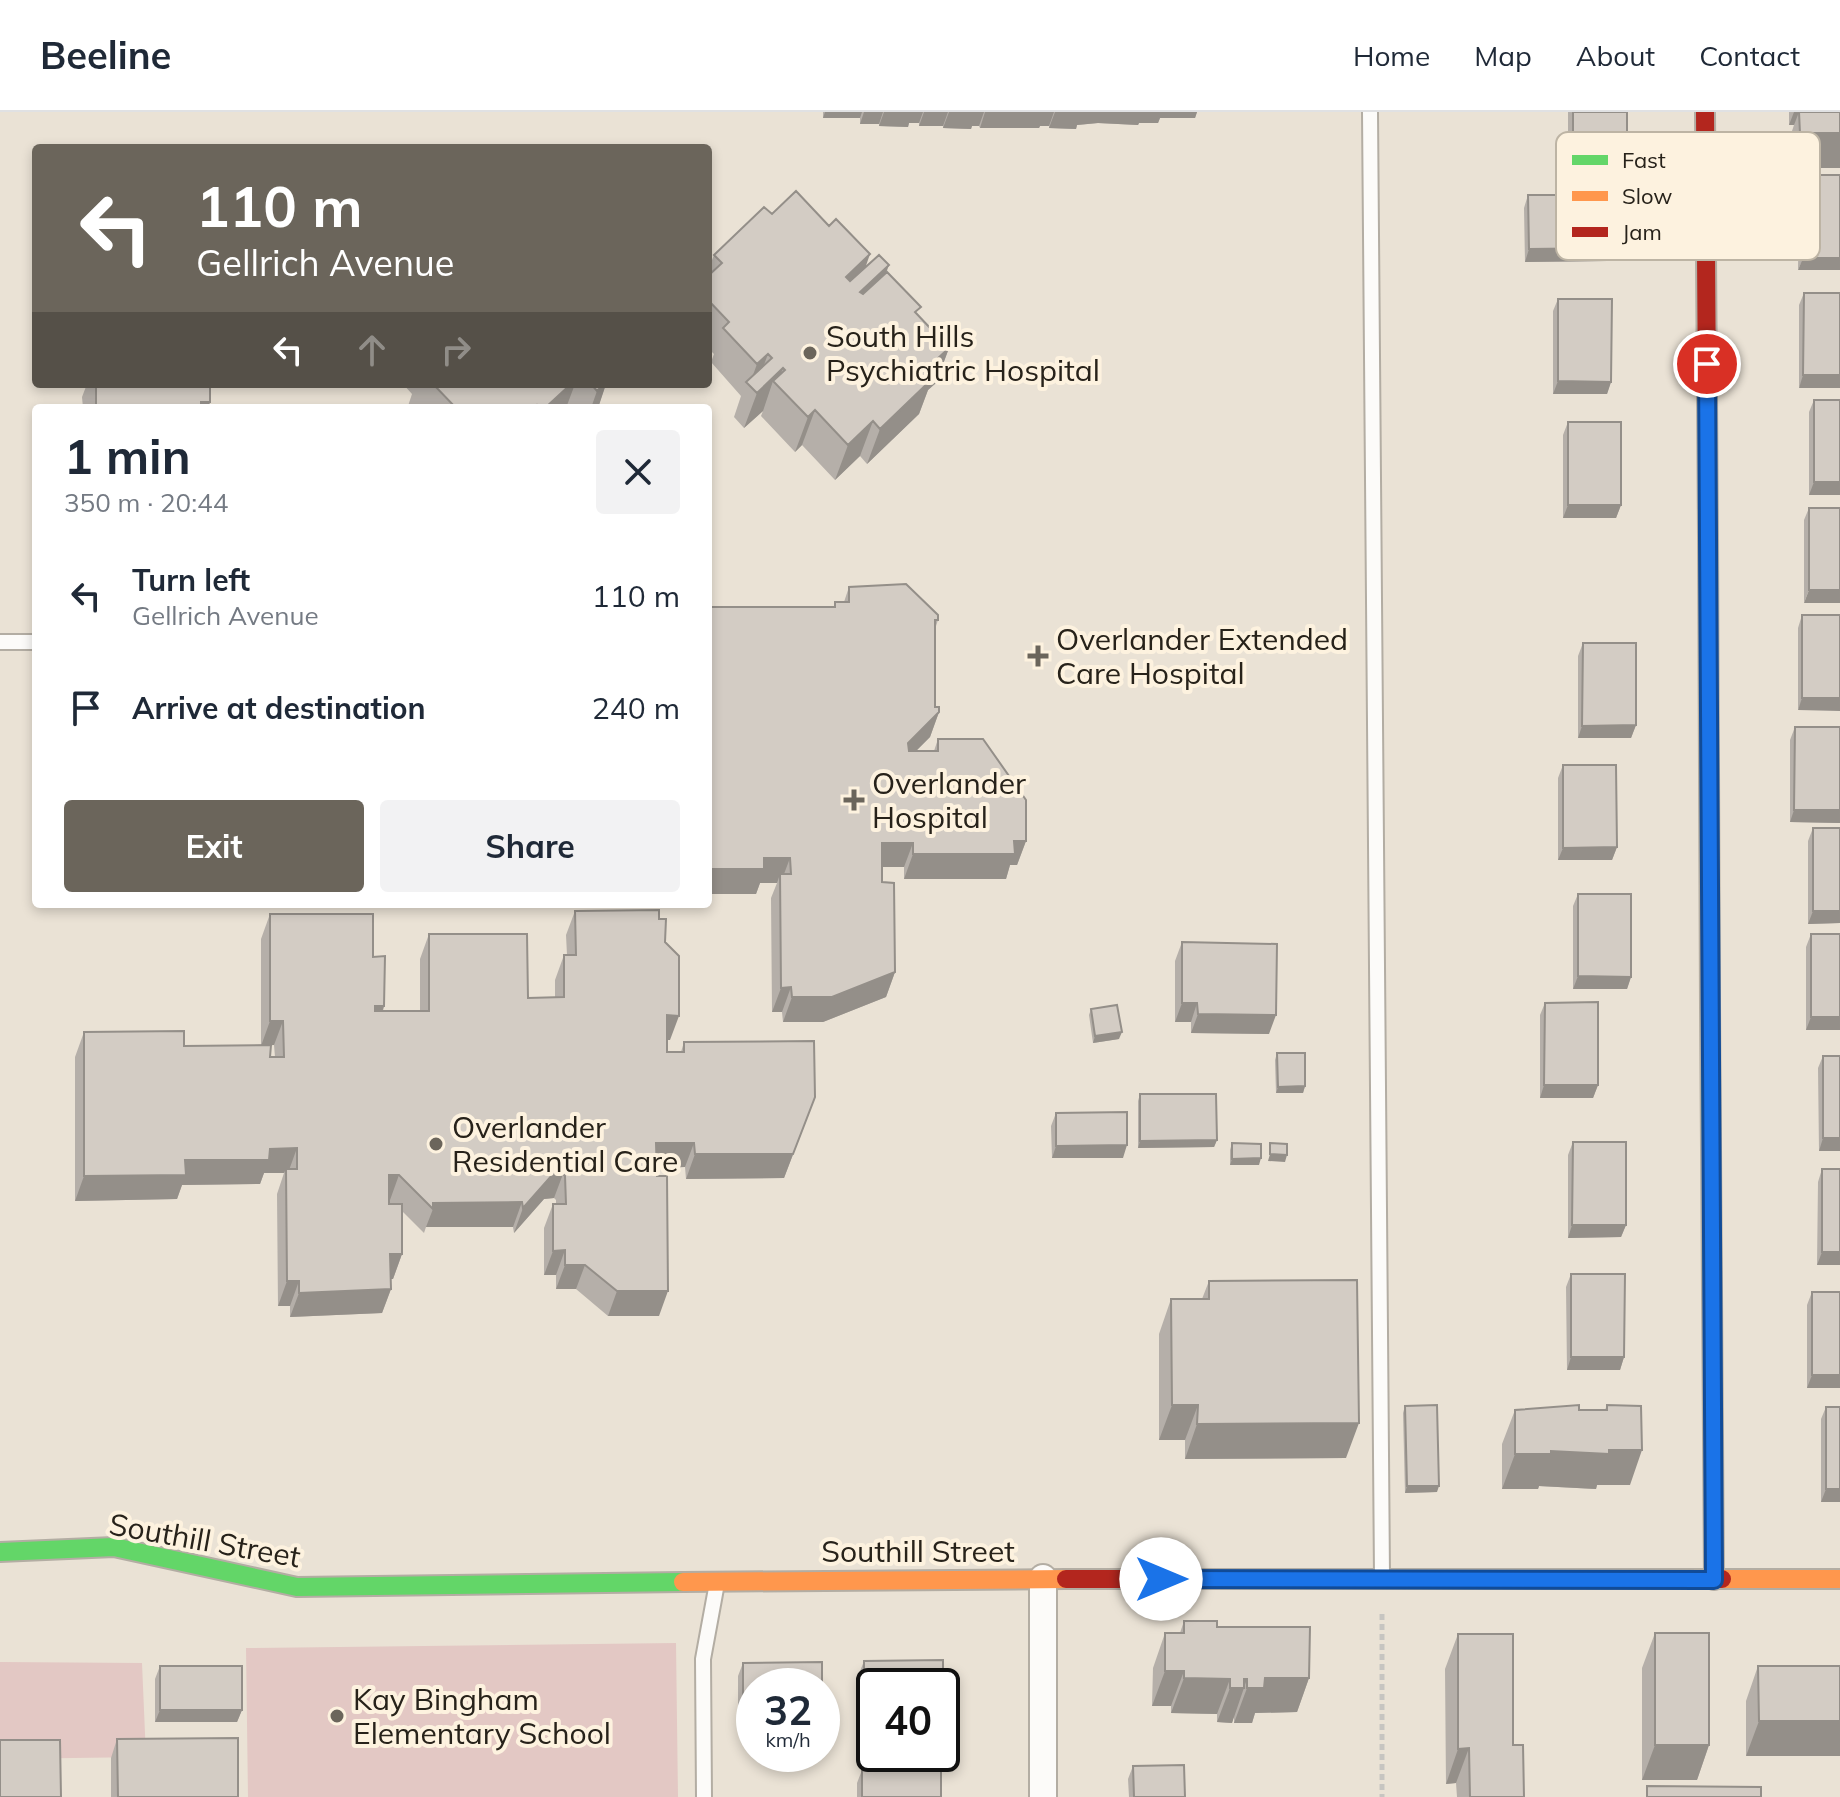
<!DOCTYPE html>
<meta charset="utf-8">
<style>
body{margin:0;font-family:Mulish,sans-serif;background:#f2f2f3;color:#1f2937;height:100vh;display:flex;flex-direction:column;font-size:30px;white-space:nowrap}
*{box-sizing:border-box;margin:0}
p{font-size:26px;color:#747a83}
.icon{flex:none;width:44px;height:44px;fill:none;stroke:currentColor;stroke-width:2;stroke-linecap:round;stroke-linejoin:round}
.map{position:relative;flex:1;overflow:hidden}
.sheet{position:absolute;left:32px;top:292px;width:680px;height:504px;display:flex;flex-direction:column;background:#fff;border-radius:8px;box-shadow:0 4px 12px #0003}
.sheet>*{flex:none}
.top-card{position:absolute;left:32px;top:32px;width:680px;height:244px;border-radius:8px;box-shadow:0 4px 12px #0003;background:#6b655b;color:#fff;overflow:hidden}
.speed{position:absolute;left:736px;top:1556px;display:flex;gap:16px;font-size:40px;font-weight:700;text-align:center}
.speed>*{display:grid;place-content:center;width:104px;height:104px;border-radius:50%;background:#fff;box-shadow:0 4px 12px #0003;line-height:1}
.speed small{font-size:20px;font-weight:400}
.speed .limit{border:4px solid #111;border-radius:12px;background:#fff;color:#111}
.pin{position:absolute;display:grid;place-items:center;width:68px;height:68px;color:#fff;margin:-34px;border:4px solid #fff;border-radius:50%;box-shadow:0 2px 8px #0007}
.me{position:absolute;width:88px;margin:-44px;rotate:90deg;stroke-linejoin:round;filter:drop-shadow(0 0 6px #0008)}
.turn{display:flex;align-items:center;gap:28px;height:168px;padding:0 32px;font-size:36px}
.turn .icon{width:104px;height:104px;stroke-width:2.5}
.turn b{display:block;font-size:56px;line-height:68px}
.lanes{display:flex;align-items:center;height:76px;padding:0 32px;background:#0003;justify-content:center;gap:40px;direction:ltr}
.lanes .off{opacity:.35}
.round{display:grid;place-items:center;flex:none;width:84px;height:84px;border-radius:8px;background:#f2f2f3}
.overview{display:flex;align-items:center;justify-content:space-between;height:136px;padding:0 32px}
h1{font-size:48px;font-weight:700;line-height:60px}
.cta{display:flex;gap:16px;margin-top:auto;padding:16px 32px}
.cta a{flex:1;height:92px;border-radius:8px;background:#6b655b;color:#fff;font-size:32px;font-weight:700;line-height:92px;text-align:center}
.cta a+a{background:#f2f2f3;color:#1f2937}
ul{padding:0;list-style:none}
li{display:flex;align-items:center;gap:24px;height:112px;padding:0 32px}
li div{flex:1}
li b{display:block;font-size:30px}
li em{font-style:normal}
header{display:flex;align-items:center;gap:48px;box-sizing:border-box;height:112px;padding:0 40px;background:#fff;border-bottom:2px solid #e0e1e3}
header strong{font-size:38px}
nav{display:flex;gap:44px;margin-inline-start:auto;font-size:28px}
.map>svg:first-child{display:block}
.green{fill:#e3c8c4}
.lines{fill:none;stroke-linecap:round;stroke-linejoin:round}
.lane-casing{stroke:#b3ada3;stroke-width:18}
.street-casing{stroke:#b3ada3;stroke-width:30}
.fast-casing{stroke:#b3ada3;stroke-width:22}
.slow-casing{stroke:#b3ada3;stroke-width:22}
.jam-casing{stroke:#b3ada3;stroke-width:22}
.path{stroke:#c7c5c1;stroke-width:5;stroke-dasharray:6 4;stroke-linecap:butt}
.lane{stroke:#fcfbf9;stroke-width:14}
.street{stroke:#fcfbf9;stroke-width:26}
.fast{stroke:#63d668;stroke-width:18}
.slow{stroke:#ff974d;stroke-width:18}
.jam{stroke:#b3261e;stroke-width:18}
.wall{fill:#b5afa9;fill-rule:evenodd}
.shaded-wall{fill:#948f89}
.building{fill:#d3ccc4;stroke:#948f89;stroke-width:2}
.route-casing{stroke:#114b97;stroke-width:20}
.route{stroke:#1a73e8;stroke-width:14}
.poi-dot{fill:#6b655b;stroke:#fdf2df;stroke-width:3}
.labels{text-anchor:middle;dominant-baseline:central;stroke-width:8;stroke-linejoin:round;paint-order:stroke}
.poi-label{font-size:30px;fill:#27221a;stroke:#fdf2df;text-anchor:start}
.street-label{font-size:30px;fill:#27221a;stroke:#fdf2df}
.key{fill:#fdf2df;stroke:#bdb4a4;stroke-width:2}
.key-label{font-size:22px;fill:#27221a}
</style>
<header>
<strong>Beeline</strong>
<nav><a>Home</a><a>Map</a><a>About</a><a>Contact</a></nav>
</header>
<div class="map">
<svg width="1840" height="1685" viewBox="0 0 1840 1685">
<rect width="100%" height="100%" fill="#eae2d5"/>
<path class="green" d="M676,1531L678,1685H248L246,1536Z
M0,1550L142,1551L146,1645L0,1647Z"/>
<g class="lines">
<g class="lane-casing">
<path id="lane" d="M1370,0L1382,1464
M0,530H36
M704,1685L703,1547L717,1471"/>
</g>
<g class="street-casing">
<path id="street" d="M1043,1466V1685"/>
</g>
<g class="fast-casing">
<path id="fast" d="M1710,893L1714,1468
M0,1440L114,1435L297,1475L683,1470"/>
</g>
<g class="slow-casing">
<path id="slow" d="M1708,424L1710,893
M1722,1467H1840
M683,1470L1066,1467"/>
</g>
<g class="jam-casing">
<path id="jam" d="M1705,0L1708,424
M1066,1467H1722"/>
</g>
<path class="path" d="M1382,1502V1685"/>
<use href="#lane" class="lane"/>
<use href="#street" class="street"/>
<use href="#fast" class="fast"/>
<use href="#slow" class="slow"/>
<use href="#jam" class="jam"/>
</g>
<path class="wall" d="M823,0H1197L1195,6H1160L1158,11H1139L1138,13L1098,11L1077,13L1076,17L1049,16V14H1040L1039,16H980L979,14H972L971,17L943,16V14H919V11H909L908,15L879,14V12H860V6H823Z
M1568,0H1627V35L1622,47L1568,48Z
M1789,0H1840L1787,56V34L1794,13H1789Z
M1803,63H1840L1798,158L1799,76Z
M1528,83L1611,136L1607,149L1525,150L1524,96Z
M772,102L866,155L886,161L918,203L949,236L936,271L928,278L919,302L867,352L860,344L835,368L802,333L795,340L761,304L763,299L744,316L734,305L741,284L711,250L714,242L708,236V158L714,143Z
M1804,181H1840L1799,276V193Z
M1558,187L1611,270L1607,282H1553V199Z
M87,272H210V290L208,296H83L82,285Z
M403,272H606L598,296H568L567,294L566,296H410L408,294L412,282Z
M1814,288L1840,383H1809V300Z
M1568,310L1621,393L1616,406H1563V323Z
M1809,396H1840L1804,491V408Z
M849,475L938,508L935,517V595L939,600L930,625L916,639H934L938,627L1026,729L1017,753H1010L1006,767H904V755H882V770L895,860L886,885L823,910H783L782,900H772L771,786L777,771H760L756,782H708V495H834L835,490H844Z
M1802,503H1840L1798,598V516Z
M1583,531L1636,613L1631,626H1578V544Z
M1795,615H1840V711L1790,710V628Z
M1563,653L1617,735L1612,748H1558V666Z
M1813,716L1840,811L1808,812V729Z
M1578,782L1631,865L1627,877H1573V794Z
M575,799L659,807L665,830L670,928H667V940H681L684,930L815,985L784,1066L686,1067L685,1055L657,1056L659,1204H608L576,1177H556V1163H544V1116L553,1092H556V1088L554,1086L544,1087L514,1121L513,1115H426L424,1121L402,1099V1142L393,1167H391V1177L382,1201L290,1205V1194H278L277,1082L284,1061H264L260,1072L182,1073L177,1087L75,1089V945L84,920L184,934L261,933V827L270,802L373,845L384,894L383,899H420V847L429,822L528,886H555V868L564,843H567L566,823ZM271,933H274L275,945H270Z
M1811,822H1840V918H1806V835Z
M1182,830L1269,922L1191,921V910H1175V849Z
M1545,891L1598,973L1593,986H1540V903Z
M1091,897L1119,927L1093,931L1089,903Z
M1277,941L1305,974L1303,981H1276L1275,948Z
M1823,944H1840V1039H1819L1818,956Z
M1140,982L1217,1028L1214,1035L1138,1036V989Z
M1056,1001L1123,1046H1052L1051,1014Z
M1573,1030L1626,1113L1621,1125L1568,1126V1043Z
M1232,1031L1259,1053H1230V1038Z
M1822,1057L1840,1153H1817L1818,1070Z
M1571,1162L1624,1245L1620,1258H1567L1566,1175Z
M1209,1169L1346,1346L1185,1347V1328H1159V1222L1171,1187H1202Z
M1812,1180H1840V1276H1807V1193Z
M1607,1293L1630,1373H1597L1596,1377L1539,1374L1538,1377H1502V1332L1515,1298H1605Z
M1405,1294L1437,1380L1405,1381L1403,1301Z
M1826,1295H1840V1390H1821V1307Z
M1184,1509L1217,1515L1309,1566L1297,1600L1255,1601L1252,1611H1234V1603L1232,1611L1217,1610V1602L1171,1601V1594H1152L1153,1556L1165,1521H1180Z
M1655,1521L1709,1633L1697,1668H1642V1556Z
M1458,1522L1513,1633L1524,1685H1457L1456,1671L1446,1672L1445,1557Z
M943,1548V1599L942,1603V1574H874V1613H860L859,1562L864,1549Z
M822,1550V1602V1574H754V1615H738V1564L743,1551Z
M160,1554L242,1598L237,1610H155V1567Z
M1758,1554H1840L1746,1644V1589Z
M117,1627L238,1685H111V1646Z
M1133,1654L1185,1685H1129L1128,1667Z
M862,1658L941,1685H857V1671Z"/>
<path class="shaded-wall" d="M825,0H862L860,6H823Z
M864,0H883L879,12H860Z
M884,0H923L919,11H909L908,15L879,14Z
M924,0H948L943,14H919Z
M949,0H984L979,14H972L971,17L943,16Z
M985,0H1054L1049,14H1040L1039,16H980Z
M1055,0H1197L1195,6H1160L1158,11H1139L1138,13L1098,11L1077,13L1076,17L1049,16Z
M1794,0H1799L1794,13H1789Z
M1800,21H1840V56H1787Z
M1573,35H1627L1622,47L1568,48Z
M1611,136L1607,149L1525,150L1529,137Z
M870,142L858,177L846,165Z
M1803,146H1840V158H1798Z
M889,153L876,188L848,215L860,180Z
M949,236L936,271L928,278L919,302L867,352L880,317L924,259Z
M768,242L755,277L749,274L757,252Z
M783,256L777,273L773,269L763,299L744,316L757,281Z
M1803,263H1840V276H1799Z
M1558,269L1611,270L1607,282H1553Z
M571,272H575L566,296H545Z
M604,272H606L598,296H591L597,279Z
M201,290H210L208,296H199Z
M815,298L802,333L795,340L808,305Z
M873,309L860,344L835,368L848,333Z
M1814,370H1840V383H1809Z
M1568,393H1621L1616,406H1563Z
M1809,478H1840V491H1804Z
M1802,586H1840V599L1798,598Z
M939,600L930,625L899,656L908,631Z
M1636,613L1631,626H1578L1582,614Z
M1794,698H1840V711L1790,710Z
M1014,729H1026L1017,753H1010L1006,767H904L913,742Z
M882,731H913L904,755H873Z
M1617,735L1612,748H1558L1563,736Z
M764,746H790L781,770L780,762L777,771H760L756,782H708V757Z
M1813,799H1840V811L1808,812Z
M895,860L886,885L823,910H783L792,885Z
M1578,864L1631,865L1627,877H1573Z
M791,875L782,900H772L781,876Z
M1182,891H1197L1191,910H1175Z
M375,894H384L376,919Z
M1198,902L1276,903L1269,922L1191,921Z
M667,903L679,904L670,928H658Z
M1811,905H1840V918H1806Z
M270,909H283L274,933L261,934Z
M1122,920L1119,927L1093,931L1095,924Z
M1544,973H1598L1593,986H1540Z
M1305,974L1303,981H1276L1278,975Z
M815,985L784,1066L686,1067L695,1042Z
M1823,1026H1840V1039H1819Z
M1217,1028L1214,1035L1138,1036L1140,1029Z
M656,1031H694L685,1055L648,1056Z
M1127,1033L1123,1046H1052L1056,1034Z
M297,1036L288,1061L286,1057L284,1061H264L260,1072L182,1073L177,1087L75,1089L84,1064L270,1037Z
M1270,1042L1287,1043L1285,1050L1268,1049Z
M1261,1046L1259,1053H1230L1232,1047Z
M553,1062H563L554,1086L544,1087L514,1121L523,1096Z
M389,1063H399L390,1088H380Z
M522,1090L513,1115H426L433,1097V1091Z
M1572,1113H1626L1621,1125L1568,1126Z
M565,1138L556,1163H544L553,1139Z
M1822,1140H1840V1153H1817Z
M390,1142H402L393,1167H382Z
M565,1153H585L576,1177H556Z
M287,1169H299L290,1194H278Z
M391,1177L382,1201L290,1205L299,1181Z
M617,1179H668L659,1204H608Z
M1571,1245H1624L1620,1258H1567Z
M1812,1263H1840V1276H1807Z
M1172,1293H1198L1185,1328H1159Z
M1359,1311L1346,1346L1185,1347L1197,1312Z
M1642,1338L1630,1373H1597L1596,1377L1539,1374L1538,1377H1502L1515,1342L1551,1339Z
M1407,1374H1439L1437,1380L1405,1381Z
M1826,1377H1840V1390H1821Z
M1165,1559H1184L1171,1594H1152Z
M1184,1566L1230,1567L1217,1602L1171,1601Z
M1265,1566H1309L1297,1600L1255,1601L1252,1611H1234L1247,1576Z
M1244,1567H1247L1232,1611L1217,1610L1230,1576Z
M160,1598H242L237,1610H155Z
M864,1600H874V1613H860Z
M743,1602H754V1615H738Z
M1759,1609H1840V1644H1746Z
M1655,1633H1709L1697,1668H1642Z
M1469,1636L1456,1671L1446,1672L1458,1637Z"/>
<path class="building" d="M1573,0H1627V35H1573Z
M1799,0H1840V21H1800Z
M1803,63H1840V146H1803Z
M796,79L829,114L836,107L870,142L846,165L850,169L879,143L889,153L860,180L863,182L887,160L921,195L915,200L949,236L924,259L932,267L880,317L873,309L848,333L815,298L808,305L773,269L785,258L783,256L757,281L746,270L772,246L768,242L757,252L723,216L729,210L708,188V164L722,151L714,143L764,95L772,102Z
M1528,83H1611V136L1529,137Z
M1804,181H1840V263H1803Z
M1558,187H1612L1611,270L1558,269Z
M96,272H210V290H201V296H96Z
M433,272H571L545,296H540L537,293L534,296H456Z
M591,272H604L597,279Z
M1814,288H1840V370H1814Z
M1568,310H1621V393H1568Z
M1809,396H1840V478H1809Z
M906,472L938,503V508H935V595H939V600L908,631L909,639H938V627H983L1026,688V729H1014L1015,742H913V731H882V770L894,771L895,860L832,885H792L791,875L781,876L780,762H791L790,746H764V757H708V495H835V490H849V475Z
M1802,503H1840V586H1802Z
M1583,531H1636V613L1582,614Z
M1795,615H1840V698H1794Z
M1563,653H1616L1617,735L1563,736Z
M1813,716H1840V799H1813Z
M1578,782H1631V865L1578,864Z
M659,798V807H666L665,830L679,844V904L667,903V940H684V930L814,929L815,985L793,1042H695L694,1031H656L657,1064H667L668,1179H617L585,1153H565V1138L553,1139V1092H566L565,1064L563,1062H553L523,1096L522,1090L433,1091V1097L399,1063H389V1092H402V1142H390L391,1177L299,1181V1169H287L286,1057H297V1036L270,1037L269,1048H185L186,1063L84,1064V920L184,919V934L271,933L270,945H284L283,909H270V802H373V845L385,844L384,894H375V899H429V822H527L528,886L564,885V843H576L575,799Z
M1811,822H1840V905H1811Z
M1182,830L1277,832L1276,903L1198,902L1197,891H1182Z
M1598,890V973H1544L1545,891Z
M1117,893L1122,920L1095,924L1091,897Z
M1277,941H1305V974L1278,975Z
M1823,944H1840V1026H1823Z
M1140,982H1216L1217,1028L1140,1029Z
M1127,1000V1033L1056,1034V1001Z
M1573,1030H1626V1113H1572Z
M1232,1031L1261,1032V1046L1232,1047Z
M1270,1031L1287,1032V1043L1270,1042Z
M1822,1057H1840V1140H1822Z
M1571,1162H1625L1624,1245H1571Z
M1357,1168L1359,1311L1197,1312L1198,1293H1172L1171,1187H1209V1169Z
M1812,1180H1840V1263H1812Z
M1437,1293L1439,1374H1407L1405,1294Z
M1579,1293V1298H1607V1293L1641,1294L1642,1338H1609V1342L1551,1339V1342H1515V1298Z
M1826,1295H1840V1377H1826Z
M1184,1509H1217V1515H1310L1309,1566H1265L1264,1576H1247V1567H1244V1576H1230V1567L1184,1566V1559H1165V1521H1184Z
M1655,1521H1709V1633H1655Z
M1458,1522H1513V1633H1523L1524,1685H1470L1469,1636L1458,1637Z
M943,1548V1599H942V1574H874V1600H864V1549Z
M822,1550V1601V1574H754V1602H743V1551Z
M160,1554H242V1598H160Z
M1758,1554H1840V1609H1759Z
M238,1626V1685H118L117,1627Z
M0,1628H60L61,1685H0Z
M1184,1653L1185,1685H1134L1133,1654Z
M941,1657V1685H862V1658Z
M1647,1674L1761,1675V1685H1647Z"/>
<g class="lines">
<g class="route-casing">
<path id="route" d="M1161,1467L1714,1468L1707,252"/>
</g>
<use href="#route" class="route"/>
</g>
<g class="poi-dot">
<circle cx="810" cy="241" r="8"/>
<path d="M1034 532h8v8h8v8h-8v8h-8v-8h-8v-8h8z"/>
<path d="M850 676h8v8h8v8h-8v8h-8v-8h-8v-8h8z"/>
<circle cx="436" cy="1032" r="8"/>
<circle cx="337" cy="1604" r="8"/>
</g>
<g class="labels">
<g class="poi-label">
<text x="826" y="224">South Hills<tspan x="826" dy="34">Psychiatric Hospital</tspan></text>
<text x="1056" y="527">Overlander Extended<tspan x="1056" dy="34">Care Hospital</tspan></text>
<text x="872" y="671">Overlander<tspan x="872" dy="34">Hospital</tspan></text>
<text x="452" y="1015">Overlander<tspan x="452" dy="34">Residential Care</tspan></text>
<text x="353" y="1587">Kay Bingham<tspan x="353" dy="34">Elementary School</tspan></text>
</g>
<g class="street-label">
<text transform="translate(205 1428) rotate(10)">Southill Street</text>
<text x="918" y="1439">Southill Street</text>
</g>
</g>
<rect x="1556" y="20" width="264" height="128" rx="12" class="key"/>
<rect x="1572" y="43" width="36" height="10" fill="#63d668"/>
<rect x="1572" y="79" width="36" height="10" fill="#ff974d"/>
<rect x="1572" y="115" width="36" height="10" fill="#b3261e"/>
<g class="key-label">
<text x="1622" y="56">Fast</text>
<text x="1622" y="92">Slow</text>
<text x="1622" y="128">Jam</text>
</g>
</svg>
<div class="speed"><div>32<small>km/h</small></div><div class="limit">40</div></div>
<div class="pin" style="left:1707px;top:252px;background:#d93025"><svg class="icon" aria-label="arrive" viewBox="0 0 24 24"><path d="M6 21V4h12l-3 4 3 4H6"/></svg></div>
<svg class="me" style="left:1161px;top:1467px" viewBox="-20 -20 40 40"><circle r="19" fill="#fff"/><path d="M0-13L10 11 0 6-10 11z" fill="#1a73e8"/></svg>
<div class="top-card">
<div class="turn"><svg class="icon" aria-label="left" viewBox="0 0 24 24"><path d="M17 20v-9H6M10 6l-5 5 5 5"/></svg><div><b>110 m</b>Gellrich Avenue</div></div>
<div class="lanes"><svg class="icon" aria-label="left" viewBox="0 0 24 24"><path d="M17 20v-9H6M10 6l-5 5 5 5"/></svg><svg class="icon off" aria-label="ahead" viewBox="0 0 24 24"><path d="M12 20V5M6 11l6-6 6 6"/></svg><svg class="icon off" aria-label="right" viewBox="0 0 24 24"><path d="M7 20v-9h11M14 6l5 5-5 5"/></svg></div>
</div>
<section class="sheet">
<div class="overview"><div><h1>1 min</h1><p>350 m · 20:44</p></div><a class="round"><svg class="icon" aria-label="close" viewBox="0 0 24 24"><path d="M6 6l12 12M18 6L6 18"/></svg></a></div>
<ul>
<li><svg class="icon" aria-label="left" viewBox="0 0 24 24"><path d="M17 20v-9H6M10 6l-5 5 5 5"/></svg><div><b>Turn left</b><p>Gellrich Avenue</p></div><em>110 m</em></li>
<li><svg class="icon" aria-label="arrive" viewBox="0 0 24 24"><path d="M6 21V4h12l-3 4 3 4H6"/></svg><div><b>Arrive at destination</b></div><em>240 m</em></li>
</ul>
<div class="cta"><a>Exit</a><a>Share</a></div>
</section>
</div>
